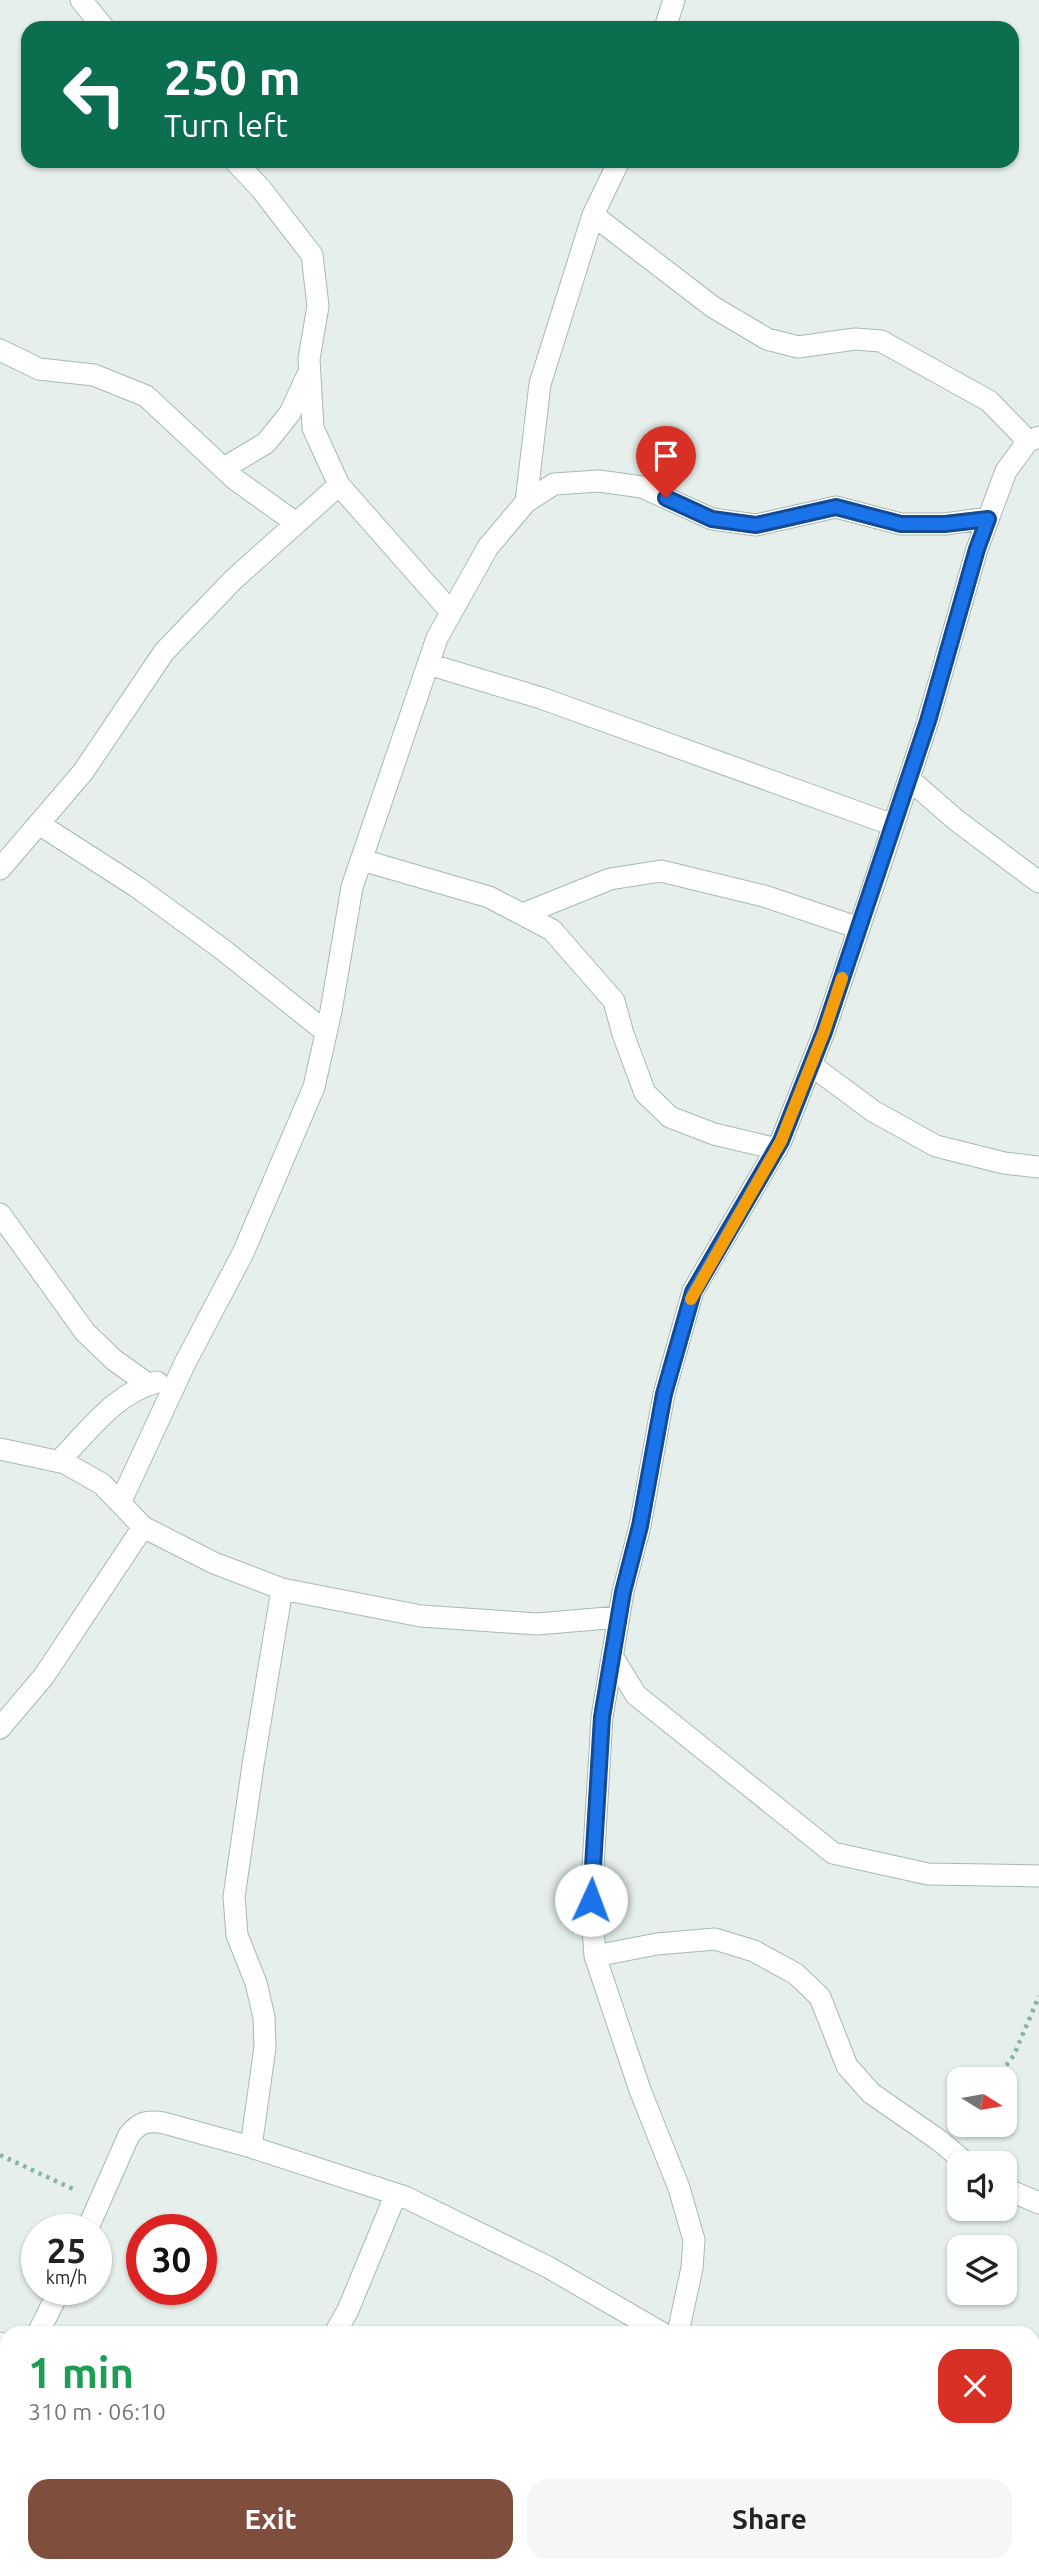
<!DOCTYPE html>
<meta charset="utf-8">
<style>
body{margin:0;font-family:Ubuntu,sans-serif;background:#f6f6f6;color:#222;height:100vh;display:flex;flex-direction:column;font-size:26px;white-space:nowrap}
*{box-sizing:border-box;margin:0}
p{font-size:23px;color:#767676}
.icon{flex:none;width:38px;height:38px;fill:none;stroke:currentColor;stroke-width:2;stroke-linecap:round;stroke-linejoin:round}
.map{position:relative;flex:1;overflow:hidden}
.sheet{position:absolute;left:0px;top:2326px;width:1040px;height:247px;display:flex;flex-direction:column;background:#fff;border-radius:21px 21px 0 0;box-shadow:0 2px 5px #0004}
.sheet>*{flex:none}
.top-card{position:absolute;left:21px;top:21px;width:998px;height:147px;border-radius:21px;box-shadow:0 2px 5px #0004;background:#0b6e4f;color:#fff;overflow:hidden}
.needle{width:46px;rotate:101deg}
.tools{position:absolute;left:947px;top:2067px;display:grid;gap:14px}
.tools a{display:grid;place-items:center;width:70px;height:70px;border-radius:14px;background:#fff;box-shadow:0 2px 5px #0004;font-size:35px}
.speed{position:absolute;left:21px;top:2214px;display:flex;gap:14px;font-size:35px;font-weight:700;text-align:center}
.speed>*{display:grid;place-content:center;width:91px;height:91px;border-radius:50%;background:#fff;box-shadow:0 2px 5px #0004;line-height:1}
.speed small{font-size:18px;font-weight:400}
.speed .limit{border:10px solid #d22;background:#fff;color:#111}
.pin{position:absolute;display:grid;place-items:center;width:60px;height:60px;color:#fff;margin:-72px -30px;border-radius:50% 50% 50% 0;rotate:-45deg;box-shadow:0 0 7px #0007}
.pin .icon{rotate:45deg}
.me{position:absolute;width:77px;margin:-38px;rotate:2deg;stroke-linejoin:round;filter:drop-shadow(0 0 5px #0008)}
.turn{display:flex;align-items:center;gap:24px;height:147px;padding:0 28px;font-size:32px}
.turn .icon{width:91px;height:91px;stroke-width:2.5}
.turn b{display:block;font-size:49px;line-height:60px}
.round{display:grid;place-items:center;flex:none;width:74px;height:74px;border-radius:21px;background:#f6f6f6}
.overview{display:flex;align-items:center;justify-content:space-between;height:119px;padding:0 28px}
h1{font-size:42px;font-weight:700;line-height:52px;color:#1e9e55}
.button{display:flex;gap:14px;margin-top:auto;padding:14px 28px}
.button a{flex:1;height:80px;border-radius:21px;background:#804e3d;color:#fff;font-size:28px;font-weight:700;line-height:80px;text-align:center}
.button a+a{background:#f6f6f6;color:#222}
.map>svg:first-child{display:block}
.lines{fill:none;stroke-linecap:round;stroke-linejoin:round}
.minor-casing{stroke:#a8b8b2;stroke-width:23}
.path{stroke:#86b3a5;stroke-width:4.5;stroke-dasharray:3.5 5;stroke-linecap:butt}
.minor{stroke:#fff;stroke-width:21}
.route-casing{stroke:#114b97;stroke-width:18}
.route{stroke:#1a73e8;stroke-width:12}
.slow{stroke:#f59e0b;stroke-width:12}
</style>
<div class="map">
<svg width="1039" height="2572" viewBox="0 0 1039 2572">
<rect width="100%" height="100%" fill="#e6efeb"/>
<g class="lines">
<g class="minor-casing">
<path id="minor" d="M81,0L104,28
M665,28L674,0
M235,161L261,189L312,255L318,306L309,359L313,428L339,485L451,612
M593,215L713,307L767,339L798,347L855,339L881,341L989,401L1028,441
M0,350L39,369L94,375L146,396L236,480L296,523
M224,468L266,443L290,413L308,374
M526,502L540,384L593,215L619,161
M428,664L541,698L893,825
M909,779L956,820L1039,882
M39,824L137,887L222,949L326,1032
M362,860L489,897L552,930L614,1001L623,1034L645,1093L670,1117L714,1134L777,1149
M0,869L83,772L164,652L233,580L339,485
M523,914L610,879L661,871L764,896L859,928
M811,1065L873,1111L936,1146L1004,1163L1039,1167
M0,1214L85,1332L114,1360L148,1384
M0,1449L65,1463L102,1484L143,1527L214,1563L282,1589L421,1616L537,1624L619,1617
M59,1461C89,1431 115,1393 157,1382
M120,1503L185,1363L243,1253L314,1087L331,1011L352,887L437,638L488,547L526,502L554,484L599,481L642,487L712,519L756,525L836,507L901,524H945L988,518
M612,1656L636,1695L833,1853L928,1874L1039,1876
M0,1728L44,1676L143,1527
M595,1956L657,1944L715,1939L754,1951L796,1974L820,1997L847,2066L871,2093L940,2141L966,2163
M251,2147L265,2047L264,2017L256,1983L237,1935L234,1897L253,1765L282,1589
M1004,2188L1039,2203
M87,2230L129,2135C140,2122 147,2120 164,2123L251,2147L405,2197L548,2267L662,2333
M38,2333L60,2289
M335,2333L348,2310L396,2194
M678,2333L692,2268L694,2240L679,2188L640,2090L595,1956L591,1900L602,1717L623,1592L640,1526L664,1394L693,1291L781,1141L824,1032L877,875L928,721L977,549L1006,471L1028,441L1039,437
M0,2343L7,2346
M1032,2463L1039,2465
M218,2572L220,2566"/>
</g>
<path class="path" d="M996,2079L1014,2055L1039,1996
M0,2155L73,2189"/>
<use href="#minor" class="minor"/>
</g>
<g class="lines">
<g class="route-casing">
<path id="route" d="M591,1900L602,1717L623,1592L640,1526L664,1394L693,1292L781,1141L824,1032L928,721L977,549L988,519L945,524H901L836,507L756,525L712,519L666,498"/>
</g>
<use href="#route" class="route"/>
<path class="slow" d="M691,1299L781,1141L824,1032L842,978"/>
</g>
</svg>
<div class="tools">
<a><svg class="needle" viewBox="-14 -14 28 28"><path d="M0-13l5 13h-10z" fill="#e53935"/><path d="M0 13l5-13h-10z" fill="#767676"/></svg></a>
<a><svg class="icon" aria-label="sound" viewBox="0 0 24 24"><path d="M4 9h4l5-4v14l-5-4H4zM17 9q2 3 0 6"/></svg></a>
<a><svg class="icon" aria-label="layers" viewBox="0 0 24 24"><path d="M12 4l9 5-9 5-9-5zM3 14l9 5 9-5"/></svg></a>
</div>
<div class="speed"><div>25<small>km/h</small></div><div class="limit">30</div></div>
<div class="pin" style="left:666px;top:498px;background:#d93025"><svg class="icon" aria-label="arrive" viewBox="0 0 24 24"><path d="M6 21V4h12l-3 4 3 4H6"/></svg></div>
<svg class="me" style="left:591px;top:1900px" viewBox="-20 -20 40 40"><circle r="19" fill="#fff"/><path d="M0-13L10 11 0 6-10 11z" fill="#1a73e8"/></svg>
<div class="top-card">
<div class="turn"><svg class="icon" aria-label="left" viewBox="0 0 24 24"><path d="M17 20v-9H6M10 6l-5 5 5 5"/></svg><div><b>250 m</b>Turn left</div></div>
</div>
<section class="sheet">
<div class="overview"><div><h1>1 min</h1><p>310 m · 06:10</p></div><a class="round" style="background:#d93025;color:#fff"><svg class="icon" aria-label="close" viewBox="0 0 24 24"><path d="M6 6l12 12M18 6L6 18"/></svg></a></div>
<div class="button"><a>Exit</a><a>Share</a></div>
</section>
</div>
